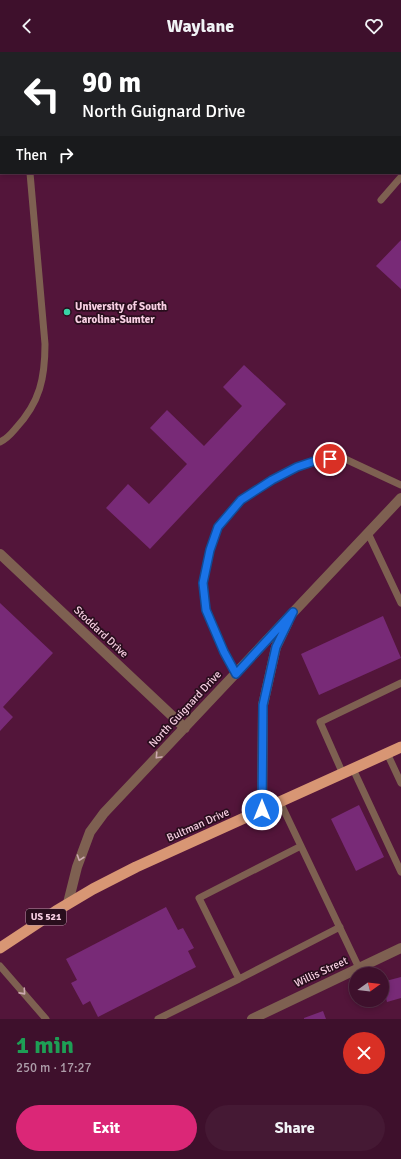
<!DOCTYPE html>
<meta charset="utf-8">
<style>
body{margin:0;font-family:Signika,sans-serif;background:#451934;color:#f1f3f6;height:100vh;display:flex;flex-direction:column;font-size:15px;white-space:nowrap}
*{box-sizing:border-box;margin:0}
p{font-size:13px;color:#ad9da9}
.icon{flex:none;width:22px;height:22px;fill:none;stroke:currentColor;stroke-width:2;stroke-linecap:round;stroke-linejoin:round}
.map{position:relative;height:967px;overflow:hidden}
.sheet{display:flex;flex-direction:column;background:#3e102c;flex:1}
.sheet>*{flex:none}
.hud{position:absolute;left:0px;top:0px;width:401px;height:122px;box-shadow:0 2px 6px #0003,0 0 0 1px #573048;background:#202124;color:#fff;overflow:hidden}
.needle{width:26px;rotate:75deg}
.buttons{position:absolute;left:349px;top:915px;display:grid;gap:8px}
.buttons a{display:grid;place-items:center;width:40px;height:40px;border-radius:50%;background:#3e102c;box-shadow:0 2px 6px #0003,0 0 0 1px #573048;font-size:20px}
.pin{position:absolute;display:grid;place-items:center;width:34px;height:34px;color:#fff;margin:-17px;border:2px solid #fff;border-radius:50%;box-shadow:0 1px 4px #0007}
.me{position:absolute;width:44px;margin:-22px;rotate:0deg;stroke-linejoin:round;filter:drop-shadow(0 0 3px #0008)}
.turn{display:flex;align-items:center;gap:14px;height:84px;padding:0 16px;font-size:18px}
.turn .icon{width:52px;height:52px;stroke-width:2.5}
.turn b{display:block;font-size:28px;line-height:34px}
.then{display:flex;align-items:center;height:38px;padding:0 16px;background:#0003;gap:8px;font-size:15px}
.round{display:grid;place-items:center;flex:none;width:42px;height:42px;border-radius:21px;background:#451934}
.head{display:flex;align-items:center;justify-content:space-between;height:68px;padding:0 16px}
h1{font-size:24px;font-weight:700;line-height:30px;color:#1e9e55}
.primary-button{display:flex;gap:8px;margin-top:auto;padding:8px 16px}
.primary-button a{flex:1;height:46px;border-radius:24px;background:#db2777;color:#fff;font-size:16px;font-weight:700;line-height:46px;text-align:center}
.primary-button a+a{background:#451934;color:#f1f3f6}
header{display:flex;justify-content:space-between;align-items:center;height:52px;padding:0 16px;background:#3e102c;font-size:18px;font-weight:700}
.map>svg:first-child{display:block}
.building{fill:#782a77}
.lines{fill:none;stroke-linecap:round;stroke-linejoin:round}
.service{stroke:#7e6051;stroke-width:7}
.minor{stroke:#7e6051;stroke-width:10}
.trunk{stroke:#d89674;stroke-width:11}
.oneway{stroke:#cda9b0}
.route-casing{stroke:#114b97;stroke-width:10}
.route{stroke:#1a73e8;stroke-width:7}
.poi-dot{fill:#38d4a6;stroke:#290e1d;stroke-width:1.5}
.labels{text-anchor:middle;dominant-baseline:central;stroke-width:3.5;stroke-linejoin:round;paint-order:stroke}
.shield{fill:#290e1d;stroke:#ba96a8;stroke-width:1}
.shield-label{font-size:10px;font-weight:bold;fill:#f8d0e3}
.poi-label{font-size:11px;font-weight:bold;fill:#f8d0e3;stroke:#290e1d;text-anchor:start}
.street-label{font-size:11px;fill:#f8d0e3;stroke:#290e1d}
</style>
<header><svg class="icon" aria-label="back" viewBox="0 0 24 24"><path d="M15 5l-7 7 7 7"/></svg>Waylane<svg class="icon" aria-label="heart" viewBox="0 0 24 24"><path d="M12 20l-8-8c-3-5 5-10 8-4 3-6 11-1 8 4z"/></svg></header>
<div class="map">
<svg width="401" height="967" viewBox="0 0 401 967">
<rect width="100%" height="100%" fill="#53153a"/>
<path class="building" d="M401,188V237L376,214Z
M244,313L286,352L150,497L106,456L128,432L149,452L187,412L150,376L167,358L204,394L242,354L223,335Z
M0,551L53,601L3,655L13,665L0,679Z
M383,564L401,606L319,643L301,602Z
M359,753L384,805L356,819L331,767Z
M166,855L178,878L183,876L194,896L188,899L196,915L98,965L90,949L83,953L71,931L77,928L66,907Z
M401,925V946L387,950L382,930Z
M323,959L326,967H304V966Z"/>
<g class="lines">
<path class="service" d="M347,1L348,0
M381,148L401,125
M0,390C7,387 11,382 16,376C40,350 45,326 45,292L30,121
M368,481L401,551
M236,622L224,600L206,558L203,531L210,498L218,475L241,449L272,428L297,415L318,408L343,406L401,433
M387,701L401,731
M353,717L401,820
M343,722L320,670L401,631
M280,750L359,916
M301,794L199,846L239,927L340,875
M0,914L46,967
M158,967L239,927"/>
<path class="minor" d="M0,502L185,676
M262,758L263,653L276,595L288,570
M68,851L77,815L90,780L104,761L401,446
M252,967L401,896"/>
<path class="trunk" d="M0,896L56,859L93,837L136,815L401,695"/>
</g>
<defs><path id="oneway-chevron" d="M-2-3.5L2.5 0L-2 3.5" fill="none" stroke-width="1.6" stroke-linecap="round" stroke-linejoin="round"/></defs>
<g class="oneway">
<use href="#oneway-chevron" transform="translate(158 704) rotate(133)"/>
<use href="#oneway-chevron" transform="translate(80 806) rotate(109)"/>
<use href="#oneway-chevron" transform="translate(23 940) rotate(48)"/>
</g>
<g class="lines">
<g class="route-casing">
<path id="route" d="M262,758L263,653L276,595L293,560L236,622L224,600L206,558L203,531L210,498L218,475L241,448L272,428L297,415L318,408L330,407"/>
</g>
<use href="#route" class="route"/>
</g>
<circle class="poi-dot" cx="67" cy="260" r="4"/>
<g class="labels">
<rect class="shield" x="26" y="857" width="40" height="16" rx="3"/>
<g class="shield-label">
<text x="46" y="865">US 521</text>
</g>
<g class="poi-label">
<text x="75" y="254">University of South<tspan x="75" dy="13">Carolina-Sumter</tspan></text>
</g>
<g class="street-label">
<text transform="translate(101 580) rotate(43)">Stoddard Drive</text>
<text transform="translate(185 657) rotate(-47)">North Guignard Drive</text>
<text transform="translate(198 773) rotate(-24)">Bultman Drive</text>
<text transform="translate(321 920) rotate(-25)">Willis Street</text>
</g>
</g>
</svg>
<div class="buttons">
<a><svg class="needle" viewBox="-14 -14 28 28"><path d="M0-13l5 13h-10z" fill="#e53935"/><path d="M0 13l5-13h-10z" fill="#ad9da9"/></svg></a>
</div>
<div class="pin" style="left:330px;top:407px;background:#d93025"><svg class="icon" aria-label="arrive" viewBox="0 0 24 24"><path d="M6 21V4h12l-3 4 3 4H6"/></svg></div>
<svg class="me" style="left:262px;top:758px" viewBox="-20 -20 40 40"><circle r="17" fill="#1a73e8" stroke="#fff" stroke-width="3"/><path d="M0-11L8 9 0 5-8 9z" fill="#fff"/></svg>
<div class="hud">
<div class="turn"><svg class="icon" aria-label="left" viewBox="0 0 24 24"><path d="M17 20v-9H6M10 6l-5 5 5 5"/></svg><div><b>90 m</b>North Guignard Drive</div></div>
<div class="then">Then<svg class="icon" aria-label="right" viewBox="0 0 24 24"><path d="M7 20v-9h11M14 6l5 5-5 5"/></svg></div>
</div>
</div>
<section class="sheet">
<div class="head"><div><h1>1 min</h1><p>250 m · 17:27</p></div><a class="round" style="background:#d93025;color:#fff"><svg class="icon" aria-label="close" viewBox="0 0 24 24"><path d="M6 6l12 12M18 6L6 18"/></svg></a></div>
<div class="primary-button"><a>Exit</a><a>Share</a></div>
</section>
